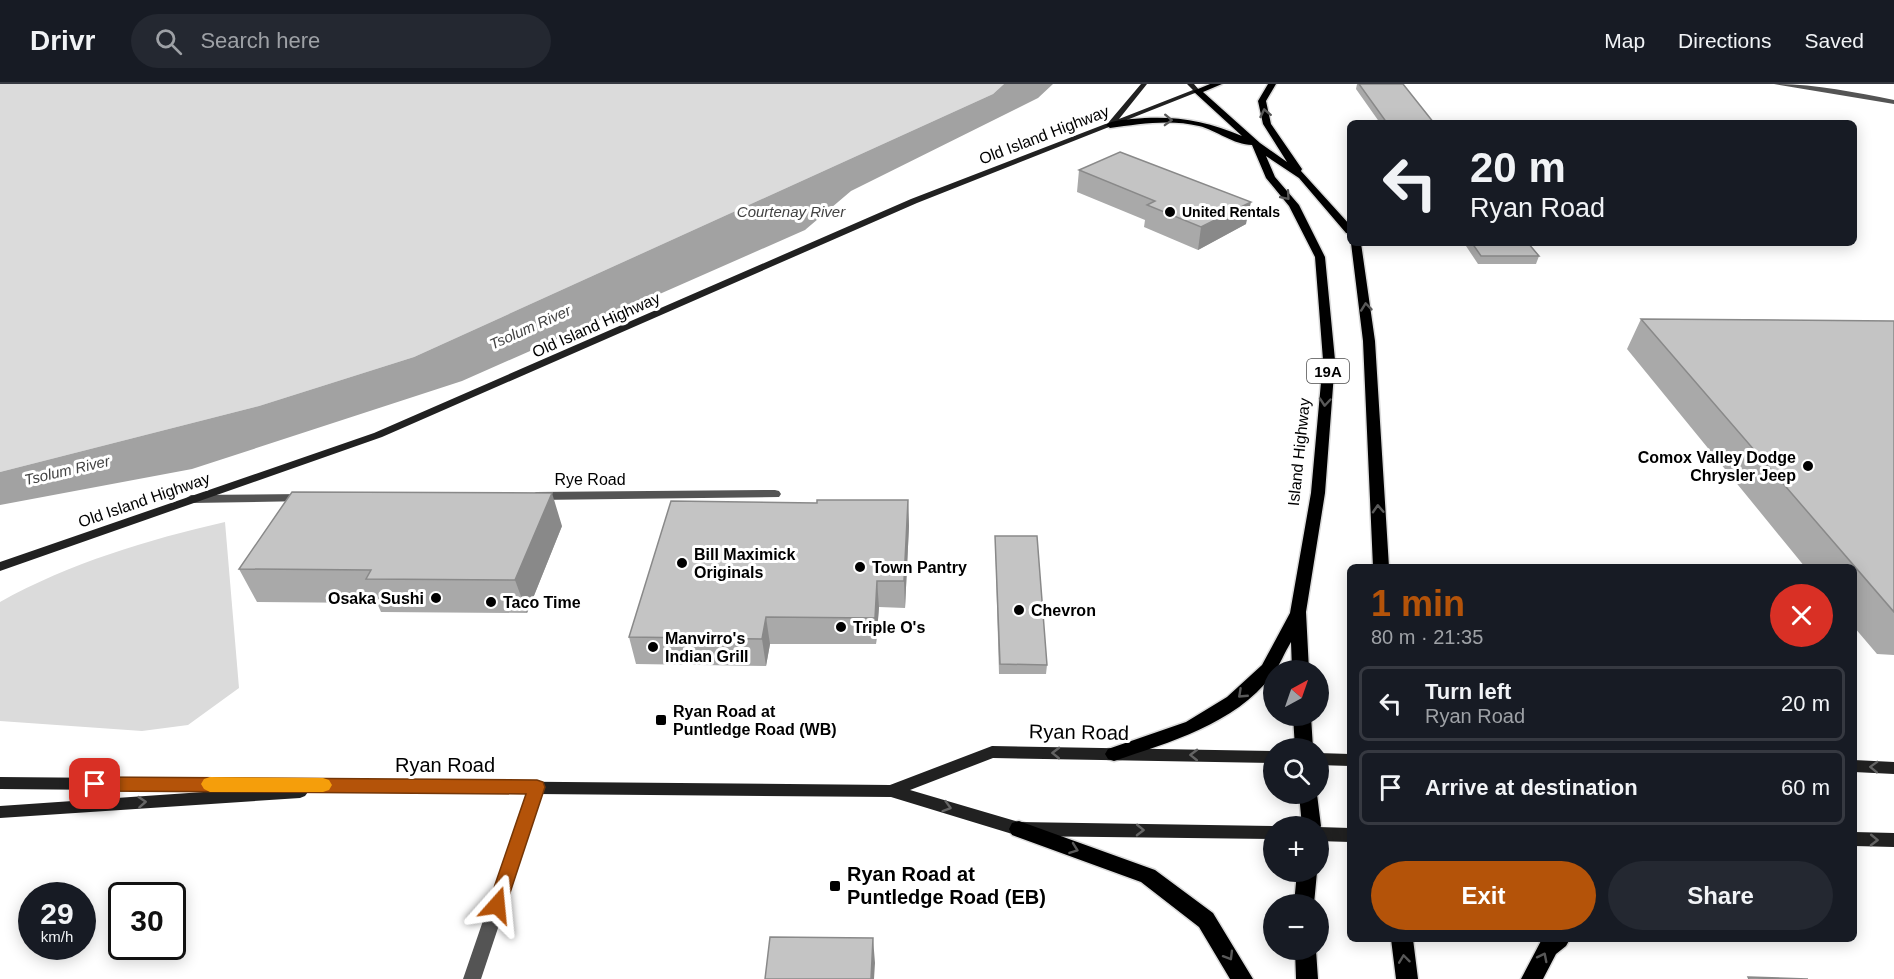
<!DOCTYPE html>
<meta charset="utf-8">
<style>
body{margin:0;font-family:Arial,sans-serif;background:#242831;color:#f1f3f6;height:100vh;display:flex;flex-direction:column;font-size:22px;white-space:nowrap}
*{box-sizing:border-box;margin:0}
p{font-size:20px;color:#9ea1a6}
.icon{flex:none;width:33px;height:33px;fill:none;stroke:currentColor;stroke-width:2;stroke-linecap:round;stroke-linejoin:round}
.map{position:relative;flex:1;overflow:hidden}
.panel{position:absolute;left:1347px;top:480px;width:510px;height:378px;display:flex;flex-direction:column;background:#171b24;border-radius:9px;box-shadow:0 3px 15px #0003}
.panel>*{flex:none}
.guide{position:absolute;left:1347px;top:36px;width:510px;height:126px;border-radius:9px;box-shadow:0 3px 15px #0003;background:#171b24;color:#f1f3f6;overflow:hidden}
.needle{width:39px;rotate:40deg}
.fabs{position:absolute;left:1263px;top:576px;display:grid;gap:12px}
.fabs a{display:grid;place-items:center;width:66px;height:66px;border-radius:50%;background:#171b24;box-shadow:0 3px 15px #0003;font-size:30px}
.speed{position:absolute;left:18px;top:798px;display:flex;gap:12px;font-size:30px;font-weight:700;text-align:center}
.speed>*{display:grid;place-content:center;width:78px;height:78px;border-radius:50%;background:#171b24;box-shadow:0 3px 15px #0003;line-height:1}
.speed small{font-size:15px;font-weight:400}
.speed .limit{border:3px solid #111;border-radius:9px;background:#fff;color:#111}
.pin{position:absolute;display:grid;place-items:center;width:51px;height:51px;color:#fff;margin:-26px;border-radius:12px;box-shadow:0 3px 9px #0006}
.me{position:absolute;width:66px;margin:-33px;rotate:18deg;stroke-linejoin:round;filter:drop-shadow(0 0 4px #0008)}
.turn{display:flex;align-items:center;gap:21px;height:126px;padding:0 24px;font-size:27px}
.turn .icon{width:78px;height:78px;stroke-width:2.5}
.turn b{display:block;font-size:42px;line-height:51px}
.round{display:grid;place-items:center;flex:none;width:63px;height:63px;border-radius:32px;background:#242831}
.overview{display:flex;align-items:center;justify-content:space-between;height:102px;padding:0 24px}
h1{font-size:36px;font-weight:700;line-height:45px;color:#b45309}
.button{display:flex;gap:12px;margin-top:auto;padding:12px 24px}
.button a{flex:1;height:69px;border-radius:36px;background:#b45309;color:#fff;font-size:24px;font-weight:700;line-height:69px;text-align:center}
.button a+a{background:#242831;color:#f1f3f6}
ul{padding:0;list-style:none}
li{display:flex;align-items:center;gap:18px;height:75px;margin:0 12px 9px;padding:0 12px;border:3px solid #363941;border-radius:9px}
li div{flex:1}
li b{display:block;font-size:22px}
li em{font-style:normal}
header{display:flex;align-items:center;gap:36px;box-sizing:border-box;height:84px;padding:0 30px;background:#171b24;border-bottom:2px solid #363941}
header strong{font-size:28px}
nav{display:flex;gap:33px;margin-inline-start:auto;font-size:21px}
.search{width:420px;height:54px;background:#242831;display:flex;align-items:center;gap:15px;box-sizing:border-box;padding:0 21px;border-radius:33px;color:#9ea1a6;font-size:22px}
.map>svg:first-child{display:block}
.green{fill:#dbdbdb}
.water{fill:#a2a2a2}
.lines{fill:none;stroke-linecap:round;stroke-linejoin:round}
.primary-casing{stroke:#dbdbdb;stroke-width:3}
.street{fill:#545454;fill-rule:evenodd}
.secondary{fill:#212121;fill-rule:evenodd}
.primary{fill:#000;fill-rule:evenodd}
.wall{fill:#a9a9a9}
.shaded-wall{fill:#898989}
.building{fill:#c4c4c4;stroke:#898989;stroke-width:1.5}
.oneway{stroke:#595959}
.oneway2{stroke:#646464}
.route{fill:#b45309;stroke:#753606;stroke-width:1.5}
.slow{fill:#f59e0b}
.poi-dot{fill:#000;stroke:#fff;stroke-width:2}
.labels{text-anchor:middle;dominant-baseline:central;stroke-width:6;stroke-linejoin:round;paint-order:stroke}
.far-poi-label{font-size:14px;font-weight:bold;fill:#000;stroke:#fff;text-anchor:start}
.far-water-label{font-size:15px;font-style:italic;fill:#434343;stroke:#fff}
.shield{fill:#fff;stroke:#4c4c4c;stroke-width:1.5}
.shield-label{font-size:15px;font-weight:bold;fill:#000}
.street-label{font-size:16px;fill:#000;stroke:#fff}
.poi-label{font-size:16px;font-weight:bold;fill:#000;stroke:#fff;text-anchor:start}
.near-street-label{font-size:20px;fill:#000;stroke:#fff}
.near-poi-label{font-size:20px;font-weight:bold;fill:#000;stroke:#fff;text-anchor:start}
</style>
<header>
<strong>Drivr</strong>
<div class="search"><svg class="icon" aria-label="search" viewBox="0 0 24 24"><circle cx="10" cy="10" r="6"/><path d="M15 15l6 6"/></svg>Search here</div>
<nav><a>Map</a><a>Directions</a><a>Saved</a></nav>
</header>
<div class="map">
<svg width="1894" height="895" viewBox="0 0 1894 895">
<rect width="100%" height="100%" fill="#fff"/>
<path class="green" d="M0,0H1004L993,10L414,273L259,322L0,388Z
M225,438L239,604L188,641L142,647L0,637V518C70,479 147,456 225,438Z"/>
<path class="water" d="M1004,0H1053L1038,14L851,107L805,146L462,297L192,385L0,421V388L259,322L414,273L993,10Z"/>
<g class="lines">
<g class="primary-casing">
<path id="primary" d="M1210,0H1222L1203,8L1260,59L1287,78L1263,40L1258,17L1268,0H1276L1266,17L1271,40L1302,85L1301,87L1350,141V150L1346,149L1299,94L1266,72L1275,93L1299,121L1325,173L1335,276L1325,409L1306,528L1309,586H1292L1291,558C1285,568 1279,582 1274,589C1236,640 1171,658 1114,677L1108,675L1105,670L1108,665L1186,638L1227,613L1262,581L1290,529L1311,409L1323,276L1318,211L1315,173L1289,122L1266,94L1252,61C1234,61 1216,46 1199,42C1170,35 1139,40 1110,44L1106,41C1112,36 1124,36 1132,35C1172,31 1205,36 1242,52L1193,7Z
M1351,159H1361L1375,257L1389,483H1373L1363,257Z
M1293,632H1311L1313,664H1295Z
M1299,710H1317L1321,742L1318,747V742H1302Z
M1019,737L1155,786L1213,829L1253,895H1230L1199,843L1141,798L1012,751L1009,745L1012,739Z
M1297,788H1317L1314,820H1294Z
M1391,855H1413L1418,895H1396Z
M1542,855H1570L1566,862L1556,870L1543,895H1521Z
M1295,866H1316L1318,895H1296Z"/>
</g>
<path class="street" d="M1774,0C1814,0 1854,8 1894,16V20Z
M775,406L779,407L781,410L779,413L536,416L530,412L536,408Z
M303,410L309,414L307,417L191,419L185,415L191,411Z
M537,697L542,699L545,703L481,895H463L529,703L532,699Z"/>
<path class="secondary" d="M1141,0H1147L1119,35L1193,6L1187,0H1194L1200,7L917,119L382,353L0,487V478L374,349L911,115L1108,39Z
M992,662L1274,667V679L993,674L910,706L1019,738L1277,742H1274V755L1019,752L891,713L308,708L305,712L300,714L0,734V722L218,707L0,705V693L890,701Z
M1318,669L1350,670V682L1318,681Z
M1854,676L1894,678V690L1854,688Z
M1318,743L1350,744V758L1318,757Z
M1854,748L1894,749V763L1854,762Z"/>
<use href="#primary" class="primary"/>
</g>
<path class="wall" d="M1357,0H1403L1434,39H1380L1356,5Z
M1079,86L1246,140L1198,166L1144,143L1145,136L1077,108Z
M1464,159H1528L1539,172L1536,180H1478Z
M1641,235L1894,237V571L1877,570L1854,543V483H1805L1627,265Z
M908,416L909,442L905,524L879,523L876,560H770L766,582L636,580L629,553L817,419Z
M562,442L527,529L381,528L377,519L257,518L239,485Z
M995,452L1047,581L1046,590H999Z"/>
<path class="shaded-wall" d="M1251,118L1246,140L1198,166L1201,143Z
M552,409L562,442L527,529L515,496Z
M908,416L909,442L905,524L904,497Z
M877,497L879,523L876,560L875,534Z
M766,533L770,560L766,582L762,555Z
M873,854L875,879L874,895H871Z"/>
<path class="building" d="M1359,0H1403L1434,39H1387Z
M1120,68L1251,118L1201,143L1147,121L1155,117L1079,86Z
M1472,159H1528L1539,172H1481Z
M1641,235L1894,237V528Z
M292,408L552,409L515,496L366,495L371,486L239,485Z
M817,416H908L904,497H877L875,534L766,533L762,555L629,553L671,417L817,419Z
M995,452H1037L1047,581L1000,580Z
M770,853L873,854L871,895H765Z
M1748,893L1808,895H1749Z"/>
<defs><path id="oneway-chevron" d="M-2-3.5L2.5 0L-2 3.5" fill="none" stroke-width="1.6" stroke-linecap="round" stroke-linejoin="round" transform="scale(1.5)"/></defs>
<g class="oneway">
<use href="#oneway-chevron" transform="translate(1265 29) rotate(-102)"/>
<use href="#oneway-chevron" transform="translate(1168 36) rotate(2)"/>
<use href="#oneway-chevron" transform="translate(1286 112) rotate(49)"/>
<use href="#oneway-chevron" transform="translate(1366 223) rotate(-96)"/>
<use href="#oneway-chevron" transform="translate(1325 318) rotate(95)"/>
<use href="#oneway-chevron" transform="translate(1378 425) rotate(-93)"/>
<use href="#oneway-chevron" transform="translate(1242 610) rotate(137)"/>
<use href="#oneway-chevron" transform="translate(1074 765) rotate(20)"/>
<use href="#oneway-chevron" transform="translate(1229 872) rotate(59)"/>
<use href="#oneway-chevron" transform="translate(1543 873) rotate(-63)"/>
<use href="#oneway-chevron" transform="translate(1404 875) rotate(-97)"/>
</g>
<g class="oneway2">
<use href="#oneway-chevron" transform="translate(1056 669) rotate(-179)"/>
<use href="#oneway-chevron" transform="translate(1194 671) rotate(-179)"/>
<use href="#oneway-chevron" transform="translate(1874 683) rotate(-178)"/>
<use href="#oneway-chevron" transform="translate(142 718) rotate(-4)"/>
<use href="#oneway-chevron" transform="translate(947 723) rotate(16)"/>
<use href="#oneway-chevron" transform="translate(1140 746) rotate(1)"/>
<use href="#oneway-chevron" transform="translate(1874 756) rotate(1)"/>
</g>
<path class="route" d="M95,693L537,696L543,698L545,703L506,821L504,827L497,830L490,827L488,821L526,710L95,707L89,705L86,700L89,695Z"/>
<path class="slow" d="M210,693L323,694L329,696L332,701L329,706L323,708H210L204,705L201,700L204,695Z"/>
<g class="poi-dot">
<circle cx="1170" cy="128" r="6"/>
<circle cx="1808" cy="382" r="6"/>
<circle cx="682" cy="479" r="6"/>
<circle cx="860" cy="483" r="6"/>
<circle cx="436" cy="514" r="6"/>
<circle cx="491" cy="518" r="6"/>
<circle cx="1019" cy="526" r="6"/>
<circle cx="841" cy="543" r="6"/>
<circle cx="653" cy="563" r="6"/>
<rect x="655" y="630" width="12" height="12" rx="3"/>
<rect x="829" y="796" width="12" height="12" rx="3"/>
</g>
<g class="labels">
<g class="far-poi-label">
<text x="1182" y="128">United Rentals</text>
</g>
<g class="far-water-label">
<text x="791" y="127">Courtenay River</text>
<text transform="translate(530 243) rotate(-24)">Tsolum River</text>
<text transform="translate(67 386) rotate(-13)">Tsolum River</text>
</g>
<rect class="shield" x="1307" y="275" width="42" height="24" rx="4.5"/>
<g class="shield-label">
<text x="1328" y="287">19A</text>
</g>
<g class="street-label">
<text transform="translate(1044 51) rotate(-21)">Old Island Highway</text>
<text transform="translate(596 241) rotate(-24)">Old Island Highway</text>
<text transform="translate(1299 368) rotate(-84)">Island Highway</text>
<text x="590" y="395">Rye Road</text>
<text transform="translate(144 416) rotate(-19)">Old Island Highway</text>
</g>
<g class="poi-label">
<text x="1796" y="373" text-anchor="end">Comox Valley Dodge<tspan x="1796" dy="18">Chrysler Jeep</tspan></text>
<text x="694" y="470">Bill Maximick<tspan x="694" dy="18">Originals</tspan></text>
<text x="872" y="483">Town Pantry</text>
<text x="424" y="514" text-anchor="end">Osaka Sushi</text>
<text x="503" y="518">Taco Time</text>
<text x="1031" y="526">Chevron</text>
<text x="853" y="543">Triple O's</text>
<text x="665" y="554">Manvirro's<tspan x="665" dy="18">Indian Grill</tspan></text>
<text x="673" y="627">Ryan Road at<tspan x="673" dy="18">Puntledge Road (WB)</tspan></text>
</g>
<g class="near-street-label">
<text transform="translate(1079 648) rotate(1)">Ryan Road</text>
<text x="445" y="681">Ryan Road</text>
</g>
<g class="near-poi-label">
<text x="847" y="790">Ryan Road at<tspan x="847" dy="23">Puntledge Road (EB)</tspan></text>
</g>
</g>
</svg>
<div class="fabs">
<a><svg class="needle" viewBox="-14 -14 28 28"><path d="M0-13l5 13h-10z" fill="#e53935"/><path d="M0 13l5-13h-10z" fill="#9ea1a6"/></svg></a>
<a><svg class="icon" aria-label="search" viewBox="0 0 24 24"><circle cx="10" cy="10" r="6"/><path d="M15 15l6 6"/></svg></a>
<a>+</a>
<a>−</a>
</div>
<div class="speed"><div>29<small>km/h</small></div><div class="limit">30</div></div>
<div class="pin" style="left:95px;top:700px;background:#d93025"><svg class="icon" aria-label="arrive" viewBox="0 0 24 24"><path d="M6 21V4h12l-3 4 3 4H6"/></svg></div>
<svg class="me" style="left:497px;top:821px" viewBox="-20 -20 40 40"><path d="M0-17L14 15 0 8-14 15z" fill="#b45309" stroke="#fff" stroke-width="4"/></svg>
<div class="guide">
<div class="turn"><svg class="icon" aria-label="left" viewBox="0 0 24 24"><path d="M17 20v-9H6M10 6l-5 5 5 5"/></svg><div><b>20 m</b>Ryan Road</div></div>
</div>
<section class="panel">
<div class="overview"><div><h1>1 min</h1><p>80 m · 21:35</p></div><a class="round" style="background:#d93025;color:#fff"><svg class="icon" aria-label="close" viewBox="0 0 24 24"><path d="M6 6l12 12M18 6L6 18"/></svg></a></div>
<ul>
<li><svg class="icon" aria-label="left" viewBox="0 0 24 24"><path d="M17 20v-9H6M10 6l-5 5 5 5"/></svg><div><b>Turn left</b><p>Ryan Road</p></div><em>20 m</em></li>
<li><svg class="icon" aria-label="arrive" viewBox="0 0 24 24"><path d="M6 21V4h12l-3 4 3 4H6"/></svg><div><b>Arrive at destination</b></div><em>60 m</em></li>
</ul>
<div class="button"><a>Exit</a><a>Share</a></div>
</section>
</div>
